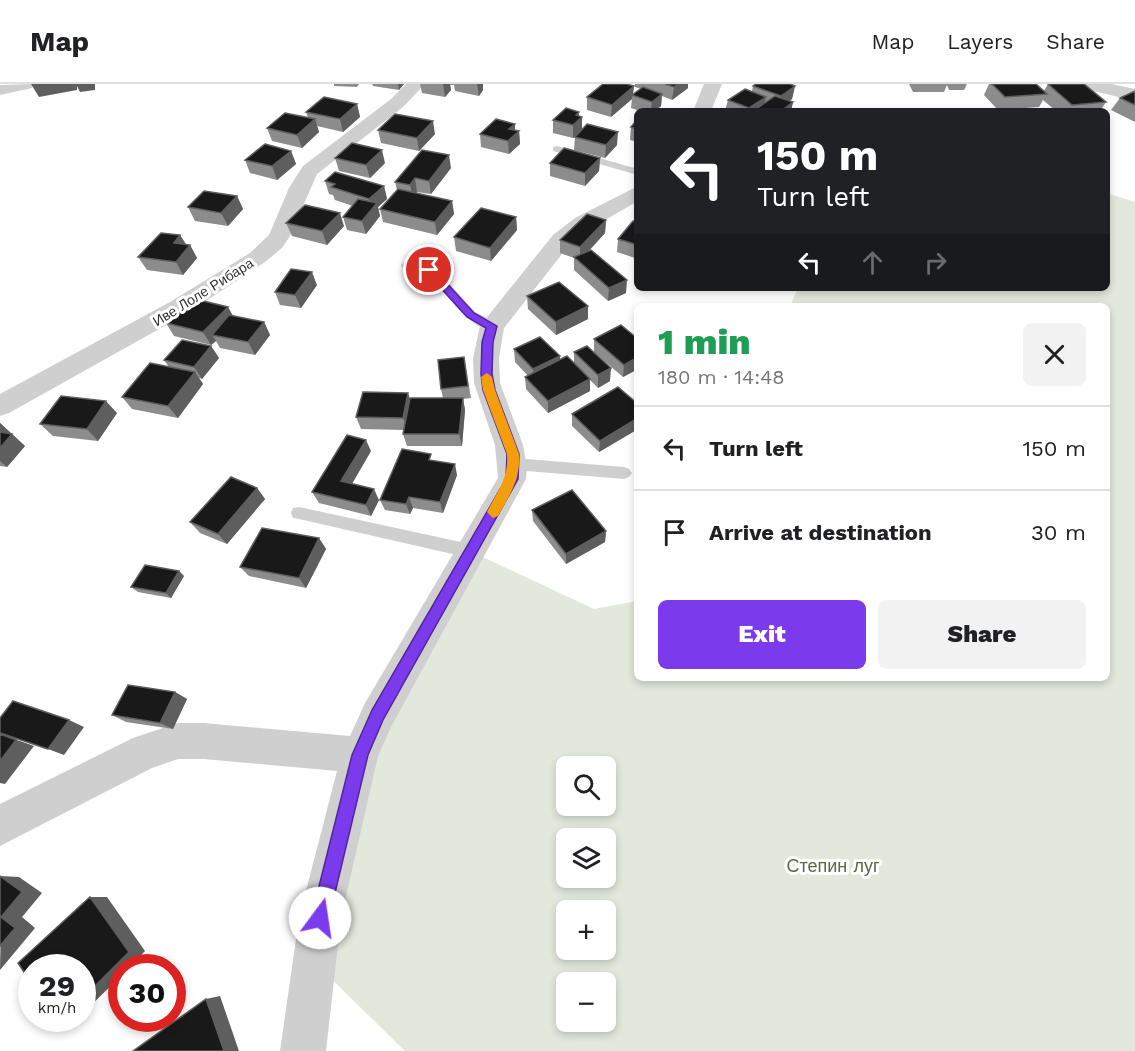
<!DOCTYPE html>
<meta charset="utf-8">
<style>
body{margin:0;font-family:"Work Sans",sans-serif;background:#f2f2f2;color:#202124;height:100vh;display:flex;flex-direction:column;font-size:22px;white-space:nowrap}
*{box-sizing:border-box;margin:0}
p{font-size:20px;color:#757577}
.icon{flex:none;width:33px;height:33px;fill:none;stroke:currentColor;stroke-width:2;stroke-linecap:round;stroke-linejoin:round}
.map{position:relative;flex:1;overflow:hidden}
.panel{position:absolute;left:634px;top:219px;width:476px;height:378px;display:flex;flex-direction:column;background:#fff;border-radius:9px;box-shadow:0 3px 9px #0003}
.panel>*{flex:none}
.guide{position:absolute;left:634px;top:24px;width:476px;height:183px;border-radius:9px;box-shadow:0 3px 9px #0003;background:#202124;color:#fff;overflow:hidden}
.fabs{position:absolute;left:556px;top:672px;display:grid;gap:12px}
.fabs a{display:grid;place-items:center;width:60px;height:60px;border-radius:9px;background:#fff;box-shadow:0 3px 9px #0003;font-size:30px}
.speed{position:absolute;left:18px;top:870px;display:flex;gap:12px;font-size:30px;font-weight:700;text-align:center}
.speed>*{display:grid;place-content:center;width:78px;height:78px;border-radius:50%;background:#fff;box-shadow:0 3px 9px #0003;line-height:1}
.speed small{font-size:15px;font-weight:400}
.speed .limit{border:9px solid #d22;background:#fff;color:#111}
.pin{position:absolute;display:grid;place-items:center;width:51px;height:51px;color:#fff;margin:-26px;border:3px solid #fff;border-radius:50%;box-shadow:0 2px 6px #0007}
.me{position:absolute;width:66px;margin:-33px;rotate:14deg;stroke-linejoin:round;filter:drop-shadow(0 0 4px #0008)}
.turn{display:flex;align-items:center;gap:21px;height:126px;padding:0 24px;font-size:27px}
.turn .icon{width:78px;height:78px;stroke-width:2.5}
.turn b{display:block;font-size:42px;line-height:51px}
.lanes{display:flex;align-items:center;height:57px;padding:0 24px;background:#0003;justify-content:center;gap:30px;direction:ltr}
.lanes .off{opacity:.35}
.round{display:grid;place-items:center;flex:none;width:63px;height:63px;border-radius:9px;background:#f2f2f2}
.headline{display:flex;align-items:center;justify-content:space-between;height:102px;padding:0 24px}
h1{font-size:36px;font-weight:800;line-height:45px;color:#1e9e55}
.button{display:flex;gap:12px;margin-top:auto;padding:12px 24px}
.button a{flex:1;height:69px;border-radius:9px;background:#7c3aed;color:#fff;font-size:24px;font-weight:800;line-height:69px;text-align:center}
.button a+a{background:#f2f2f2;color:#202124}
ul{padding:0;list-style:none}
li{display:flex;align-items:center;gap:18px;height:84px;padding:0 24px;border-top:2px solid #e0e0e0}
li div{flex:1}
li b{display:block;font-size:22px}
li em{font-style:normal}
header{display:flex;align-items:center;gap:36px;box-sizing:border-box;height:84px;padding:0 30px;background:#fff;border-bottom:2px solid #e0e0e0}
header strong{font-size:28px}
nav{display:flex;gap:33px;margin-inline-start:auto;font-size:21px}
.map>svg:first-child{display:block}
.green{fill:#e2e8dc;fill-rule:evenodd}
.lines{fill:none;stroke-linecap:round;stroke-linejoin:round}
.service{fill:#cfcfcf;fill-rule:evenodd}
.minor{fill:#cfcfcf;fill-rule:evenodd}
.tertiary{fill:#cfcfcf;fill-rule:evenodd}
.wall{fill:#8c8c8c}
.shaded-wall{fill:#5e5e5e}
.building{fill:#191919;stroke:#5e5e5e;stroke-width:1.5}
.route{fill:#7c3aed;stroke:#51269a;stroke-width:1.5}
.slow{fill:#f59e0b}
.labels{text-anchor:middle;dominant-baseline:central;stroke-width:6;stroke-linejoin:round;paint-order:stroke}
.far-street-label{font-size:14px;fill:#323232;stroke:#fff}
.near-park-label{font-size:18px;fill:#566b43;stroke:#fff}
</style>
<header>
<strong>Map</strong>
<nav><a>Map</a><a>Layers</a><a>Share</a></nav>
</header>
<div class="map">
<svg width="1135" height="967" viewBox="0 0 1135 967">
<rect width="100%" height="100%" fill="#fff"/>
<path class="green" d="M1107,109L1135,118V967H405L314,878L378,631L470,467L594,525L637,517L638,594H1107V222H790L798,204H1107ZM567,682H606V722H567ZM567,754H606V794H567ZM567,826H606V866H567ZM567,898H606V938H567Z"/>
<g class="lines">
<path class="service" d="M557,62L638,85V91L553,67V63Z
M407,177L432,181L475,228L497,239L498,242L497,245C470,252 443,201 425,188C420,185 410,185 403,184L401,181Z
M514,374L624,383L629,385L632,389L629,393L624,395L514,386L509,384L507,380L509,376Z
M299,423L470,460L476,462L478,467L476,472L470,474L299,435L293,434L291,429L293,424Z"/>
<path class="minor" d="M35,0L32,4L0,11V1Z
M406,0H425L403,23L317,90L290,152L282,164L265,178L186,230L9,329L0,332V310L170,218L250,169L269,151L289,104L303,82L391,15Z
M704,0H722L711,27H693Z
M638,102V117L591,144L569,161L504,244L499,274L500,299L523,361L527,383L526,395L391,643L378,672L341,834L326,967H280L299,834L337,687L204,675H178L152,684L0,762V720L133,654L178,639H204L350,652L365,619L498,394L495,361L474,299L473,274L480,242L553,151L575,134Z"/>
<path class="tertiary" d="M1078,0H1111L1135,5V17L1081,4Z"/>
</g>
<path class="wall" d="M334,0H359L357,3L334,2Z
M372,0H404L399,6L373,2Z
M420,0H483V6L479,12L455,7L454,1H450L451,6L445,13L422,9Z
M635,0H688V4L672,16L662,12L661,22L655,27H640L631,24L632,15L611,33L587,26V13L634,2L633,11L641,5L635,3Z
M909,0H967L964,6H949L947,1L944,8H913Z
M989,0H1036L1044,7L1048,0L1106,18L1100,27H1056L1043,16L1039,23L998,26L984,11Z
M753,2H795L792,15L789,17L793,18L791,27H725L728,16L752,7Z
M1135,7V38L1111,26L1120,14Z
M357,20L360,33L343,48L317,42L319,48L302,64L272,57L267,44L308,34L306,28Z
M579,32L582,45L617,61L605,74L574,66L575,53L573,54L553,49V36Z
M638,37V58L630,56L631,43Z
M378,46L435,50L419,67L381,59Z
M515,46L519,47L520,60L509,70L481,63L480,50Z
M291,67L296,80L277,96L250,89L245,76Z
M335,74L385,79L370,94L339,87Z
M600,74L599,87L585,102L550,92V79Z
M451,84L431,110L417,108L416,109L452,117L454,130L437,151L383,138L380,125L397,106L395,98Z
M325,97L384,102L387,115L378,123L380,132L366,150L347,146L343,133L353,122L335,116L333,111L329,110Z
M237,112L243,125L228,142L195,137L188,123Z
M516,133L517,146L491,177L456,167L454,153Z
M606,136L605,149L589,167L626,209L608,217L574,186V174L560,169V156Z
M638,138V175L617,168L618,155Z
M286,139L344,142L327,161L292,152Z
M180,151L186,160L190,161L197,174L183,191L147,186L138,173Z
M317,201L301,224L280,221L275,208Z
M527,212L588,235L556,251L528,225Z
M228,223L233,232L264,238L270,251L255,271L220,264L216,257L211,261L174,252L166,239Z
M594,255H638V285L623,293L594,268Z
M211,262L219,274L202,295L199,294L203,300L178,334L132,325L122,313L169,283L164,276Z
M514,265L574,280V268L610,297L598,304L590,296V307L548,329L526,305L525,293L528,292L515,278Z
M464,273L471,314L463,315L465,326L462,362H407L403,350L404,346L361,345L356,333L410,314H443L441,305Z
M638,320V345L599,368L572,342V330Z
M117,329L98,357L53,352L40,340Z
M0,339L25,362L7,383L0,382Z
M371,367L352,400L379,416L371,432L319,419L312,408Z
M433,376L457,391L443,429L413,424L410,430L385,426L380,416Z
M257,404L265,415L227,460L200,449L190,438Z
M532,426L606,447L605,458L566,480L533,437Z
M319,454L326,465L306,504L249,492L240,483Z
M179,487L184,492L171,514L138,508L131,503Z
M175,608L187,615L173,645L126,638L112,631Z"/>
<path class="shaded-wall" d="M31,0H95V6L80,8L77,2V6L39,13Z
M398,0H404L399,6Z
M443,0H450L451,6L445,13Z
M477,0H483V6L479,12Z
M678,0H688V4L672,16L674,3Z
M634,2L632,15L611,33L612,21Z
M795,2L792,15L778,25L781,12Z
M662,10L661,22L655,27H651L652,18Z
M766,13L763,25L761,27H748L749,24Z
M793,18L791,27H781Z
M357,20L360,33L343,48L340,35Z
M579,28V36L582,33V46L573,54V41L576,31Z
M315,35L319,48L302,64L297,51Z
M433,37L435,50L419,67L417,54Z
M515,40V51L519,47L520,60L509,70L508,57L509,45Z
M618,48L617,61L605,74L606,61Z
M382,66L385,79L370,94L366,81Z
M291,67L296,80L277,96L272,82Z
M449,71L451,84L431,110L429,97Z
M600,74L599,87L585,102V89Z
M415,94L417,108L413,114L410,101Z
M384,102L387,115L378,123L380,132L366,150L362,137L372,125L369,115Z
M237,112L243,125L228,142L221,129Z
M452,117L454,130L437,151L435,138Z
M340,129L344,142L327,161L322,147Z
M516,133L517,146L491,177L490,164Z
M606,136L605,149L580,176V163Z
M180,151L188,164L190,161L197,174L183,191L176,178L174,159Z
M312,188L317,201L301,224L295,211Z
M627,196L626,209L608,217L609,204Z
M588,222V235L556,251V238Z
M228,223L235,236L212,251L216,257L211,261L203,248Z
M264,238L270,251L255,271L248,258Z
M211,262L219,274L202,295L194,283Z
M560,272V285L534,298L533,285Z
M638,273V285L623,293L624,281Z
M611,284L610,297L598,304V291Z
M195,288L203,300L178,334L168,322Z
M590,295V307L548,329V317Z
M408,309L412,321L407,346L403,334Z
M463,314L465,326L462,362L459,350Z
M106,317L117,329L98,357L87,345Z
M638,334V345L599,368L600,357Z
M0,339L25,362L7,383L0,377Z
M366,356L371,367L347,408L341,397Z
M455,380L457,391L443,429L440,418Z
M257,404L265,415L227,460L218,450Z
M374,405L379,416L371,432L366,421Z
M409,413L413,424L410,430L406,420Z
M606,447L605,458L566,480V470Z
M319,454L326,465L306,504L299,494Z
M179,487L184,492L171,514L166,509Z
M175,608L187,615L173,645L160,639Z
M69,636L84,643L64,671L48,665Z
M0,650L34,662L5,700L0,699Z
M0,792L19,793L42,809L22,833L35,844L0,886L1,833Z
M90,813H107L145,867L129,884H122V891L82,930V915Z
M220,912L239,967H224L206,915Z
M63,934H78L76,936L57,940Z"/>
<path class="building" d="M603,0H626L634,2L612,21L587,13Z
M665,0H678L674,3Z
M756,0H790L795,2L781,12L753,2Z
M992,0H1036L1047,10L1005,13Z
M1048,0H1084L1106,18L1072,21Z
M643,3L662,10L652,18L632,11Z
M745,5L766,13L749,24L728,16Z
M1135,7V21L1120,14Z
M775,12L793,18L781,27H753Z
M324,13L357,20L340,35L306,28Z
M566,24L579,28L576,31L582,33L573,41L553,36Z
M285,29L315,35L297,51L267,44Z
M395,30L433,37L417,54L378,46Z
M496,35L515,40L509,45L519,47L508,57L480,50Z
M636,37H638V45L631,43Z
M587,40L618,48L606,61L575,53Z
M352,59L382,66L366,81L335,74Z
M265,60L291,67L272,82L245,76Z
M564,64L600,74L585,89L550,79Z
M422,66L449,71L429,97L415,94L410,101L395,98Z
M335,88L384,102L369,115L331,103L335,100L325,97Z
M398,105L452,117L435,138L380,125Z
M204,107L237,112L221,129L188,123Z
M358,115L377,119L362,137L343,133Z
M305,121L340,129L322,147L286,139Z
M481,124L516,133L490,164L454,153Z
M587,130L606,136L580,163L560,156Z
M633,137L638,138V161L618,155Z
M161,149L180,151L174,159L190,161L176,178L138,173Z
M591,166L627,196L609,204L574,173Z
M291,185L312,188L295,211L275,208Z
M559,198L588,222L556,238L527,212Z
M191,214L228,223L203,248L166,239Z
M229,231L264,238L248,258L212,251Z
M621,241L638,255V273L624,281L594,255Z
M540,253L560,272L533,285L514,265Z
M182,256L211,262L194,283L164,276Z
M587,262L611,284L598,291L574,268Z
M567,272L590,295L548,317L525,293Z
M464,273L468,302L441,305L438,276Z
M150,279L195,288L168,322L122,313Z
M618,303L638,320V334L600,357L572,330Z
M363,308L408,309L403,334L356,333Z
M61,312L106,317L87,345L40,340Z
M410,314H463L459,350H403Z
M0,348L12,350L0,364Z
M347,351L366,356L341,397L374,405L366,421L312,408Z
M402,365L431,370L429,376L455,380L440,418L409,413L406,420L380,416Z
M231,393L257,404L218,450L190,438Z
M572,406L606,447L566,470L532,426Z
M262,444L319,454L299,494L240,483Z
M145,481L179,487L166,509L131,503Z
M128,601L175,608L160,639L112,631Z
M13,617L69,636L48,665L0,649V634Z
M0,650L16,656L0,677Z
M0,792L22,808L1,833L15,844L0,862Z
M90,813L129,868L82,915V884H32V900L18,879Z
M206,915L224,967H133Z
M53,934H63L57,940Z"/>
<path class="route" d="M426,184H433L474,229L497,242L493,258L492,290L495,306L519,370L518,395L383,636L368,671L329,834L326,840L320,843L313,840L311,834L352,671L372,626L506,395L507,370L483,306L481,290L482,258L486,244L467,233L426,188Z"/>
<path class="slow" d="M487,289L492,293L495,306L519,370C521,395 509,412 498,432L493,434L487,428C497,408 509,394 507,370L483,306L481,293Z"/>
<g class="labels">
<g class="far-street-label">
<text transform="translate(203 208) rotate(-32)">Иве Лоле Рибара</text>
</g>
<g class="near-park-label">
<text x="833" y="781">Степин луг</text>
</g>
</g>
</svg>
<div class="fabs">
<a><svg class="icon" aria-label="search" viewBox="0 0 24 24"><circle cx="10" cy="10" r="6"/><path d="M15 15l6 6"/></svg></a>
<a><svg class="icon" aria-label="layers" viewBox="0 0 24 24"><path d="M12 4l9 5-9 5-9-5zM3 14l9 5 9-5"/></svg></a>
<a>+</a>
<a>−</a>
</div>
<div class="speed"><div>29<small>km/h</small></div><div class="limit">30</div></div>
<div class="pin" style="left:429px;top:186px;background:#d93025"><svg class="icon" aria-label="arrive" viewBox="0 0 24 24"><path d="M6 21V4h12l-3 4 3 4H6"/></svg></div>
<svg class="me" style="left:320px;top:834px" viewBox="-20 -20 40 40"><circle r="19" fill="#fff"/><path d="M0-13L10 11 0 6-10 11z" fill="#7c3aed"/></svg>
<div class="guide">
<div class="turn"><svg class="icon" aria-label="left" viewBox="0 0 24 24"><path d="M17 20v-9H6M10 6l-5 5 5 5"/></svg><div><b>150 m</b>Turn left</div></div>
<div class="lanes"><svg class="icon" aria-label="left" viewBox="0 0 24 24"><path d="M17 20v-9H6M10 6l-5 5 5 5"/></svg><svg class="icon off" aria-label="ahead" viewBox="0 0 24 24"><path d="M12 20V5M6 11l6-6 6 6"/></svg><svg class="icon off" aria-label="right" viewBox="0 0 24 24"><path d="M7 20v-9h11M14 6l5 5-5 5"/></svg></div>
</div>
<section class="panel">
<div class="headline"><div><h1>1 min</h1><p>180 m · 14:48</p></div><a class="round"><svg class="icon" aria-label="close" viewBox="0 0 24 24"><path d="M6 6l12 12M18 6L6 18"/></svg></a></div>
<ul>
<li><svg class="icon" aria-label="left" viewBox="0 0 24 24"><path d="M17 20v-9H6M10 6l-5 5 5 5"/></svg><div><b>Turn left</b></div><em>150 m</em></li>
<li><svg class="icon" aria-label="arrive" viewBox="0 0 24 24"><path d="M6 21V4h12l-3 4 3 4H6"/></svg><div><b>Arrive at destination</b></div><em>30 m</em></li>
</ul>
<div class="button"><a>Exit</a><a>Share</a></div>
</section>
</div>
